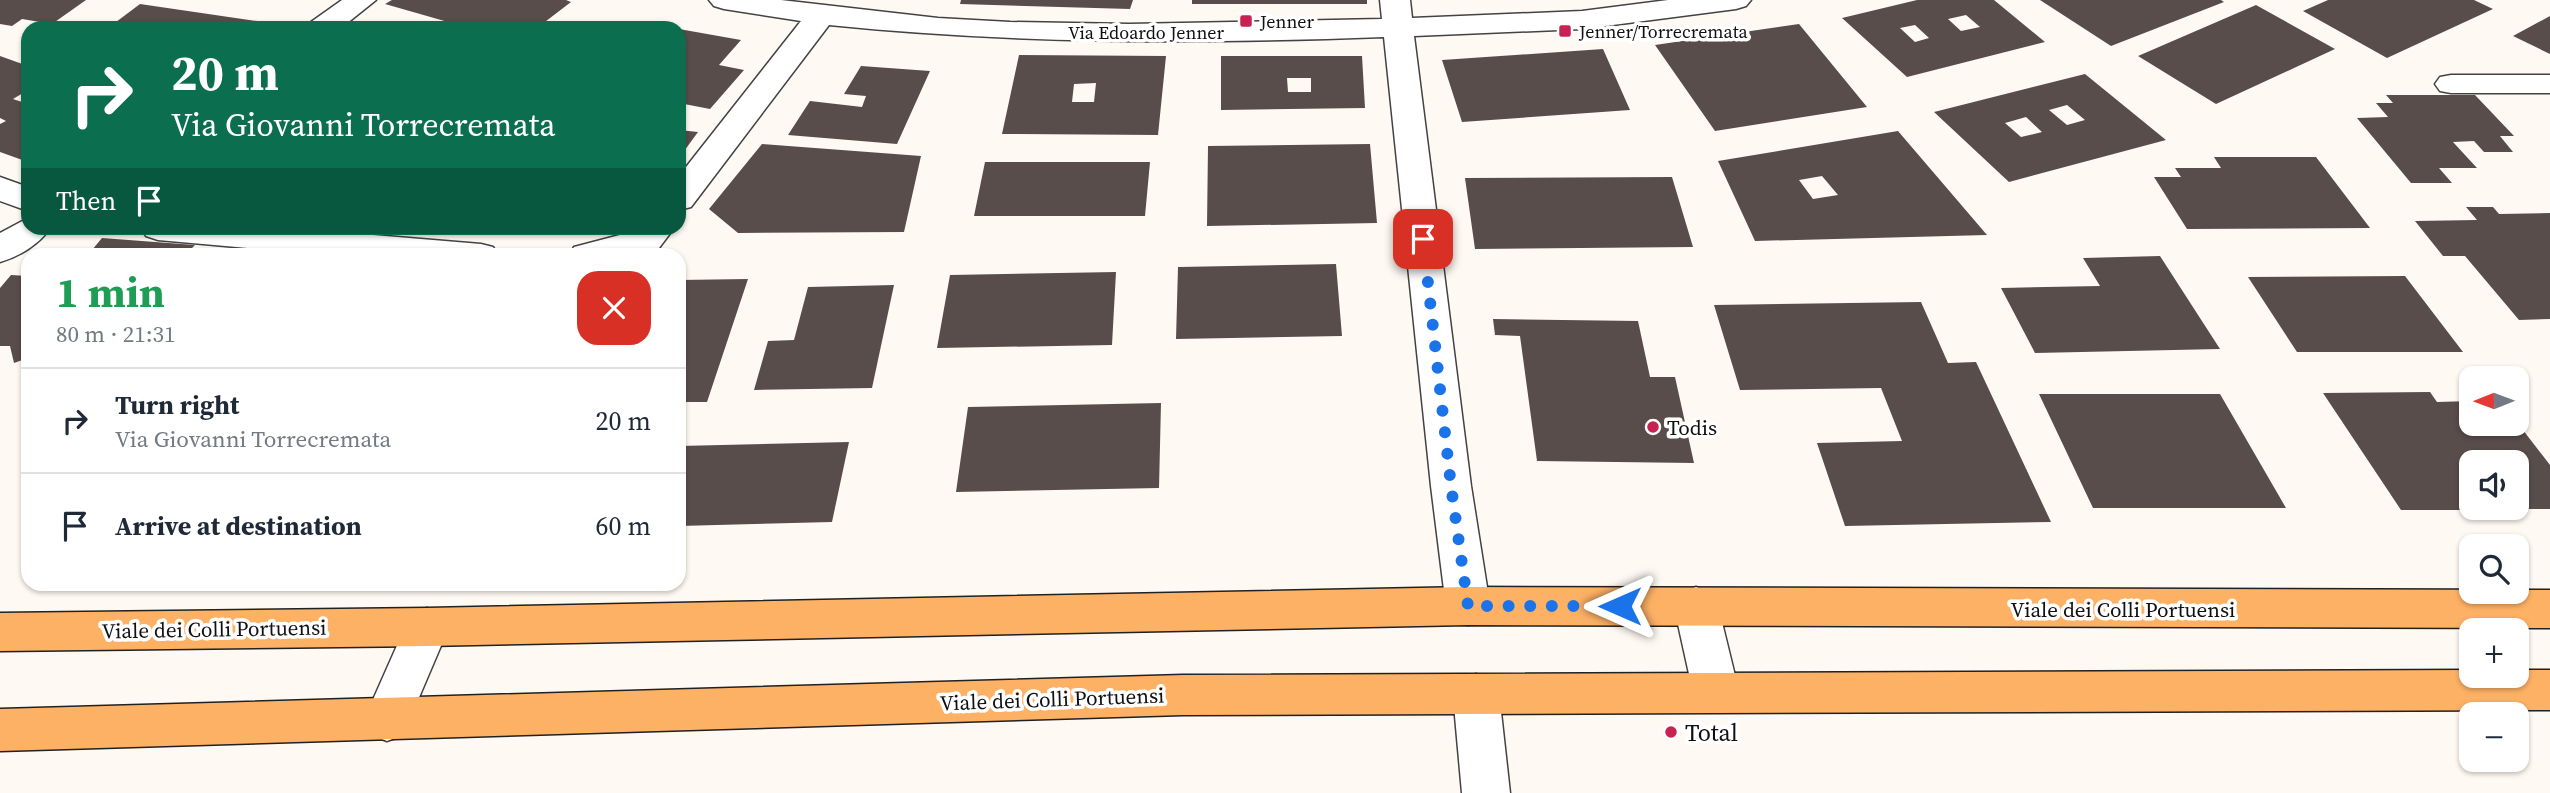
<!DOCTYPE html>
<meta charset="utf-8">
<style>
body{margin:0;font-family:"Source Serif 4",serif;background:#f6f6f7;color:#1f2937;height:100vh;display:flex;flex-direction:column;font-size:26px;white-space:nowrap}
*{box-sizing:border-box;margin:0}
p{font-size:23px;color:#747a83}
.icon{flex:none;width:38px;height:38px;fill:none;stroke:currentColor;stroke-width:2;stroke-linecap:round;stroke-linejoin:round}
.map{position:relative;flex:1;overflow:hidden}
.side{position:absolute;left:21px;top:248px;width:665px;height:343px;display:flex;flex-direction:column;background:#fff;border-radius:21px;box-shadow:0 2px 5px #0004}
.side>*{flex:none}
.hud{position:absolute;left:21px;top:21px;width:665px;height:214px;border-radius:21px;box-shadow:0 2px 5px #0004;background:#0b6e4f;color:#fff;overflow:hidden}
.needle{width:46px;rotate:269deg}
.controls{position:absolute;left:2459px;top:366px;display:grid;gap:14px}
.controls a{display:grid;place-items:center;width:70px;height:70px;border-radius:14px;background:#fff;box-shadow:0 2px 5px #0004;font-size:35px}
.pin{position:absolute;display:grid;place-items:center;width:60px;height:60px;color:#fff;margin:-30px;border-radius:14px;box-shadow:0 4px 10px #0006}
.me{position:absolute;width:77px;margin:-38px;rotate:270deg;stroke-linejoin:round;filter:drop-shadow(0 0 5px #0008)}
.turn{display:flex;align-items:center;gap:24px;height:147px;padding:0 35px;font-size:32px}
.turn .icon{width:91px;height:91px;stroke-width:2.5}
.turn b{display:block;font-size:49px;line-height:60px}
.then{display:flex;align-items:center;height:66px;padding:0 35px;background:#0003;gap:14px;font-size:26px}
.round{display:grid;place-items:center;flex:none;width:74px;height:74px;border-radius:21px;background:#f6f6f7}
.overview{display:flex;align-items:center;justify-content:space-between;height:119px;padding:0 35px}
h1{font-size:42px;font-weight:700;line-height:52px;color:#1e9e55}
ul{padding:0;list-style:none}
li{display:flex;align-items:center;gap:21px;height:105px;padding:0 35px;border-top:2px solid #e0e1e3}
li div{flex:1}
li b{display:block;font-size:26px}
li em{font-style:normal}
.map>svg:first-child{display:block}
.building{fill:#594d4c;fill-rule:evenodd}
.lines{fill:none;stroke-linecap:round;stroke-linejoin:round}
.minor-casing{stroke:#434343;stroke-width:3}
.major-casing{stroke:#212121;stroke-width:3}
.minor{fill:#fff;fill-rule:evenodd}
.major{fill:#fdb165;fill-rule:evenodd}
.route{stroke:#1a73e8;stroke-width:12;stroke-dasharray:0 21.6}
.poi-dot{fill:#c62254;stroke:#fff;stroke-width:2.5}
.labels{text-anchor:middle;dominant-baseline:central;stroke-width:7;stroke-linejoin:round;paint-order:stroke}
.far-poi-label{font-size:18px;fill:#101010;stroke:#fff;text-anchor:start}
.far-street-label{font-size:18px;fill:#101010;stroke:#fff}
.poi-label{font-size:21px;fill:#101010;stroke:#fff;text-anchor:start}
.street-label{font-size:21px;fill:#101010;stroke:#fff}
.near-poi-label{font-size:24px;fill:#101010;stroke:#fff;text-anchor:start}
</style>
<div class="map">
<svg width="2550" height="793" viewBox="0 0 2550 793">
<rect width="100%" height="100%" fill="#fff9f3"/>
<path class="building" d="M0,0H86L52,24L22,19L12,26L0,24Z
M392,0H566L571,2L537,28H469L385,4Z
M961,0H1133L1130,9L960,4Z
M1192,0H1367V4H1192Z
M1917,0H1994L2045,42L1907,77L1842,18ZM1966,15L1980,27L1961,31L1948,19ZM1915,25L1929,38L1915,42L1900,28Z
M2040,0H2221L2224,2L2111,46Z
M2328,0H2474L2493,9L2387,58L2303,11Z
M140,4L291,26V28H108Z
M2256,5L2335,49L2216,104L2138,56Z
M2550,16V54L2513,36Z
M1799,24L1867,107L1715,131L1655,45Z
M679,29L741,40L719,65L744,70L710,109L679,103Z
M1603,49L1630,110L1462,122L1442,60Z
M1019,55L1166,56L1158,135L1002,134ZM1096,83L1094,102H1072L1074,84Z
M0,56L28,66V90L13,99L28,104V162L0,152V124L6,121L0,118Z
M1221,56H1362L1365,108L1221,110ZM1287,78H1311V92H1288Z
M861,66L930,71L897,144L788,135L810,101L862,107L866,96L844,94Z
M2085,74L2166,140L2009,182L1934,112ZM2067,105L2085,120L2067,125L2049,110ZM2026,117L2042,132L2021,137L2005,123Z
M2386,95H2475L2514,136H2500L2513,152H2484L2474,141L2453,142L2477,168H2439L2452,183H2411L2357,118L2388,117L2376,103H2393Z
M679,130L698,132L679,158Z
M1898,131L1987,235L1755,241L1718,161ZM1822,176L1838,195L1813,199L1799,180Z
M762,144L921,156L904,232L738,233L709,209Z
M1370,144L1377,223L1207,226L1208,146Z
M2214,157H2316L2370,228L2187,229L2154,177H2181L2175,168H2221Z
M985,162H1150L1145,216H974Z
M1672,177L1693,247L1475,249L1465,178Z
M2466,207H2493L2499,214L2550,213V319L2519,320L2465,256H2443L2415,221L2477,220Z
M102,238L195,245L184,256H87Z
M2160,256L2220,349L2035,353L2001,288L2100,286L2083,258Z
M1336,264L1342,336L1176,339L1178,267Z
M1116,272L1112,345L937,348L950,275Z
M11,275L28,276V358L14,363L10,346H0V288Z
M2405,276L2463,352H2297L2248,277Z
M748,279L707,402H679V280Z
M894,285L872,388L754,390L768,341L794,340L808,287Z
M1921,302L1948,363L1976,362L2051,522L1845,526L1817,443L1902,441L1881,388L1740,390L1714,305Z
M1493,319L1638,321L1650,377H1675L1694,463L1537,461L1520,336L1495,335Z
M2430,392L2437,402L2471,401V424H2516V421L2550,465V509H2516V462H2471V510H2401L2323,393Z
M2039,394H2220L2286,508H2093Z
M1161,403L1159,488L956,492L968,407Z
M849,442L832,522L679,526V446Z"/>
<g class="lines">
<g class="minor-casing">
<path id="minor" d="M342,0H376L341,28H307L311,22Z
M709,0H781L938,18L1010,22L1129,24L1382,19L1380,0H1410L1412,18L1582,11L1668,0H1751L1746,6L1736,9L1582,29L1414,36L1471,486L1490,606L1483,619L1468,625L1453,619L1446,606L1431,486L1384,37C1198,44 1015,44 829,25L691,207L679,210V176L801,21L724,9L714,6Z
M2451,75H2550V93H2451L2440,91L2435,84L2440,77Z
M0,177L28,187V211L0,201Z
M28,218V228H50C40,244 18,257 0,262V233Z
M141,228H289L481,244L493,247L498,256H338L158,240L146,236Z
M638,228H674L659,248L633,256H569L574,247L635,231Z
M1696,587L1711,593L1718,606L1739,692L1732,706L1716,712L1700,706L1693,692L1674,606L1681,593Z
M427,608L443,614L449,627L403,735L387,741L371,735L364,720L411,614Z
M1476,674L1492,680L1499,694L1510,793H1462L1453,694L1460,680Z"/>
</g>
<g class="major-casing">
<path id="major" d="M1468,587L2550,590V628L1468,625L427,646L0,651V613L427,608Z
M2471,670V676H2516V670H2550V710L1183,715L0,751V709L1183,675Z"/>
</g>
<use href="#minor" class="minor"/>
<use href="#major" class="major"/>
</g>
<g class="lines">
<path class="route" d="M1423,239L1451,486L1468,606H1620"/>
</g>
<g class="poi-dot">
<rect x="1239" y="14" width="14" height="14" rx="3.5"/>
<rect x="1558" y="24" width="14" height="14" rx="3.5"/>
<circle cx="1653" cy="427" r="7"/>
<circle cx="1671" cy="732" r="7"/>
</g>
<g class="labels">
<g class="far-poi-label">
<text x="1260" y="21">Jenner</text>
<text x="1579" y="31">Jenner/Torrecremata</text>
</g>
<g class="far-street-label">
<text x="1146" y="32">Via Edoardo Jenner</text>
</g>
<g class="poi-label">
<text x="1667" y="427">Todis</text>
</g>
<g class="street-label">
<text x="2123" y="609">Viale dei Colli Portuensi</text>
<text transform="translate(214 629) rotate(-1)">Viale dei Colli Portuensi</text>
<text transform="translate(1052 699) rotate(-2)">Viale dei Colli Portuensi</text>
</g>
<g class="near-poi-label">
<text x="1685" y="732">Total</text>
</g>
</g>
</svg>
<div class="controls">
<a><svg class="needle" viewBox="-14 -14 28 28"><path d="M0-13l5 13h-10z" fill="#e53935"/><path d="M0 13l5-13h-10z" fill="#747a83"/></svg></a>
<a><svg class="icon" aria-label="sound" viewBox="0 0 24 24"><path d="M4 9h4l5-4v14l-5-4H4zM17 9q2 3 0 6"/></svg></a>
<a><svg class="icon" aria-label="search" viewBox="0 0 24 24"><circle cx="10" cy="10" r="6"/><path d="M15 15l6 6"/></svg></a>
<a>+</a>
<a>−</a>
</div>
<div class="pin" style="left:1423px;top:239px;background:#d93025"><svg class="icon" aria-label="arrive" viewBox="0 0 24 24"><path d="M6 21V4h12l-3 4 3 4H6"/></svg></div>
<svg class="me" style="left:1620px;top:606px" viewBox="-20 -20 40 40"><path d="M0-17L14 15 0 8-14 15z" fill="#1a73e8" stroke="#fff" stroke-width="4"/></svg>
<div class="hud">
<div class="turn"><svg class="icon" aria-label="right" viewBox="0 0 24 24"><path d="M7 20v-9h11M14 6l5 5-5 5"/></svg><div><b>20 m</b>Via Giovanni Torrecremata</div></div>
<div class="then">Then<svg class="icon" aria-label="arrive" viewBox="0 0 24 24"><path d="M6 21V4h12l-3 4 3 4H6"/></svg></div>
</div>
<section class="side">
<div class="overview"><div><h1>1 min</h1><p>80 m · 21:31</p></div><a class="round" style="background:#d93025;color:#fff"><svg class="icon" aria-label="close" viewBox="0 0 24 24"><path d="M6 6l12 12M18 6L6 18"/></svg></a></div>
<ul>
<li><svg class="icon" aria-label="right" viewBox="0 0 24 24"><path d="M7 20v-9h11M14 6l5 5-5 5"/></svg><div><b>Turn right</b><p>Via Giovanni Torrecremata</p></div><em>20 m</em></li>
<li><svg class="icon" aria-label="arrive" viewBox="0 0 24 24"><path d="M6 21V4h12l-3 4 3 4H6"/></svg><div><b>Arrive at destination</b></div><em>60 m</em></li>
</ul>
</section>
</div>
